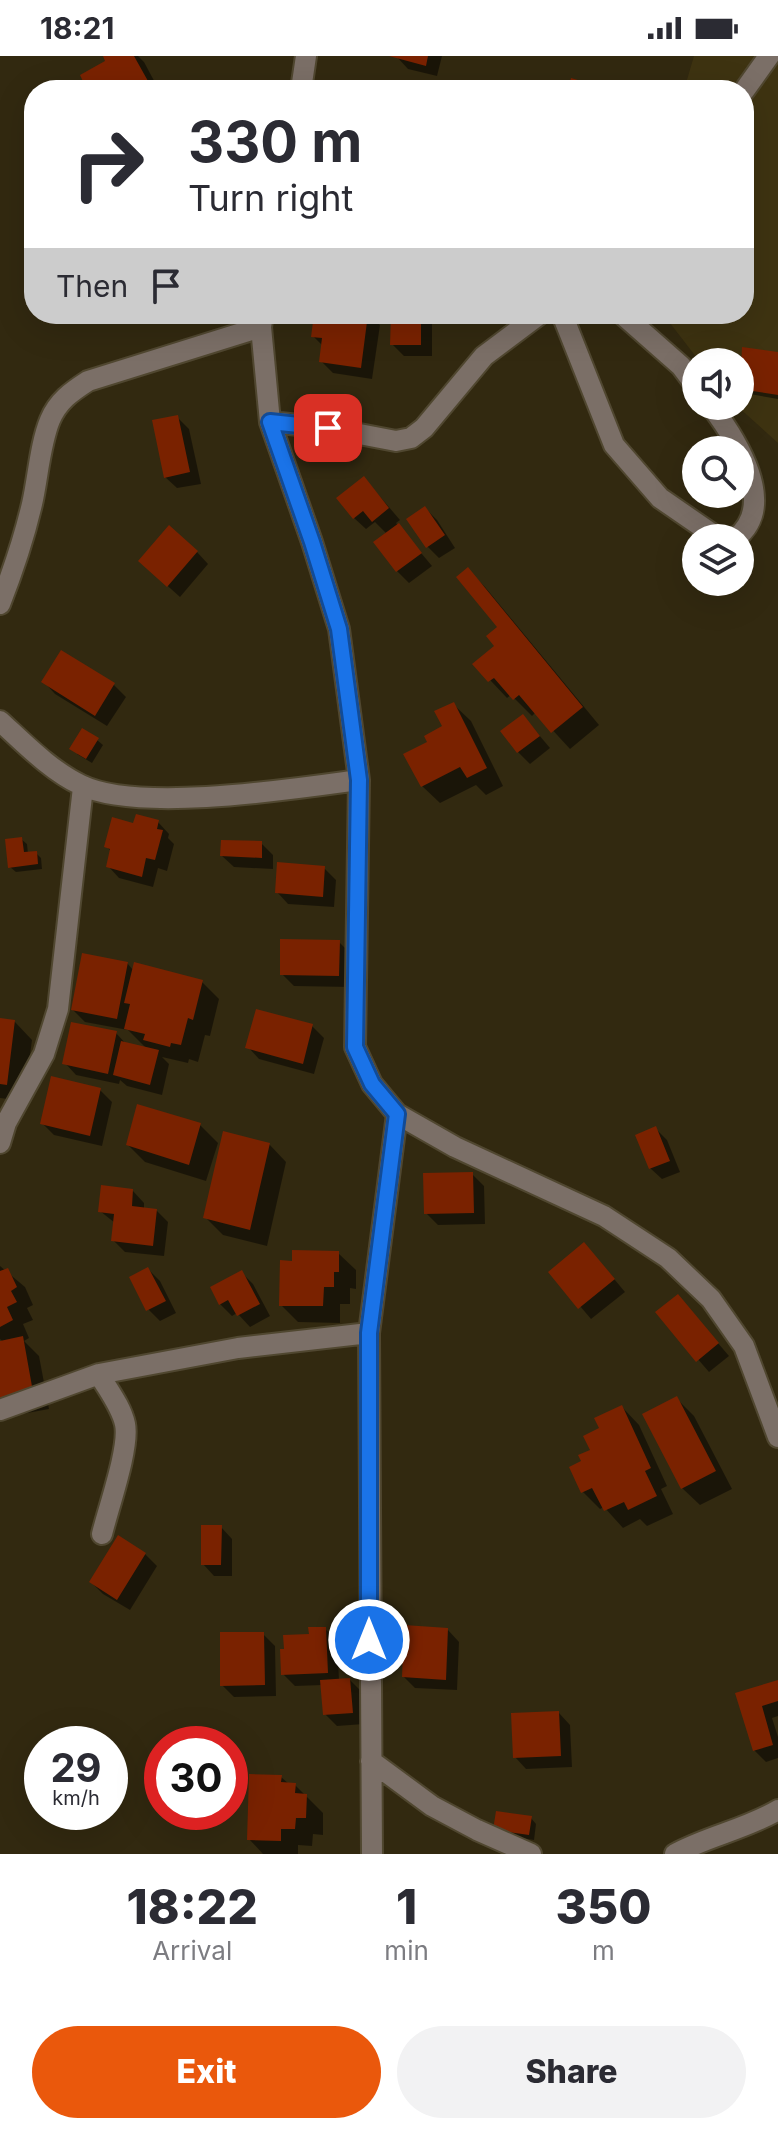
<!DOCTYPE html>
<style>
body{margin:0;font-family:Inter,sans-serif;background:#f2f2f3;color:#2b2b33;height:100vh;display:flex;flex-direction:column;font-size:30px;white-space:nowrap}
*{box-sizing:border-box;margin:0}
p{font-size:26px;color:#7c7c81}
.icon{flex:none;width:44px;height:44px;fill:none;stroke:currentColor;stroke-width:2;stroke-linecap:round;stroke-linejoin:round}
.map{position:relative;height:1798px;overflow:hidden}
.side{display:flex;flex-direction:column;background:#fff;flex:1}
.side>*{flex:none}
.guide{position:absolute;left:24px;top:24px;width:730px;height:244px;border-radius:32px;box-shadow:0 8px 32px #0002;background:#fff;color:#2b2b33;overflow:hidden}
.buttons{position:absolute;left:682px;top:292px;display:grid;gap:16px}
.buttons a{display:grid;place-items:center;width:72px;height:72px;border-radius:50%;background:#fff;box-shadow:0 8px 32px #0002;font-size:40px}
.speed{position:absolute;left:24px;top:1670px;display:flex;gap:16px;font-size:40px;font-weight:700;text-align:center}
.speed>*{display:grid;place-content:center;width:104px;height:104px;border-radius:50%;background:#fff;box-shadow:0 8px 32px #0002;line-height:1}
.speed small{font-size:20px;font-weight:400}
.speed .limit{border:12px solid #d22;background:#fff;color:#111}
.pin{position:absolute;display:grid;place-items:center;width:68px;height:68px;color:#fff;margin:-34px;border-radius:16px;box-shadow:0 4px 12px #0006}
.me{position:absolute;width:88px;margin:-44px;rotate:0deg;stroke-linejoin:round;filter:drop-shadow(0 0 6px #0008)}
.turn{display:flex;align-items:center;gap:28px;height:168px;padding:0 32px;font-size:36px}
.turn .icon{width:104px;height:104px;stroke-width:2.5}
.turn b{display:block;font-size:56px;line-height:68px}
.then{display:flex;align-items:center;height:76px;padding:0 32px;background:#0003;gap:16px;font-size:30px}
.eta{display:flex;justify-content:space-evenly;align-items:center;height:136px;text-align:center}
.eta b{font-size:48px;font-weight:800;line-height:56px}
.action{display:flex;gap:16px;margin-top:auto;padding:16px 32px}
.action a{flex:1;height:92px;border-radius:48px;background:#ea580c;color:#fff;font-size:32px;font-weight:800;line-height:92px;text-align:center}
.action a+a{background:#f2f2f3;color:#2b2b33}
.status{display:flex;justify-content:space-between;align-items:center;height:56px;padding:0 40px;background:#fff;direction:ltr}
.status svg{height:22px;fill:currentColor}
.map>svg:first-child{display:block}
.built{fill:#3e3311}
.shadow{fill:#0007}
.building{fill:#7a2200}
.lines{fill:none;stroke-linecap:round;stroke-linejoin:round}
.minor-casing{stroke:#504730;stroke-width:24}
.minor{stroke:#7b6f67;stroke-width:20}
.route-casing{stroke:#114b97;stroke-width:20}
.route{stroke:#1a73e8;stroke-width:14}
</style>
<div class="status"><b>18:21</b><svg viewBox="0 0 49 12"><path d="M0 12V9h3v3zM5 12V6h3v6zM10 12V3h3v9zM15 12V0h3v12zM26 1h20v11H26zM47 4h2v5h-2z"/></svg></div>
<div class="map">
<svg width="778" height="1798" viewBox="0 0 778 1798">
<rect width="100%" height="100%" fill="#322910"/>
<path class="built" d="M694,0H778V387L737,350H740V306H700L663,258H744V34H684Z"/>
<path class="shadow" d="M106,0H138L144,6L159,34H88L108,6Z
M396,0H442L437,20L408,13Z
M744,126L752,134L746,188H744Z
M332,258H368L380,269L372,323L333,317L321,305L323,290L313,280L331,263Z
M393,258H427L432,263V300H404L392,288Z
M744,293L778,298V343L744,337L740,334Z
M177,361L189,373L201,428L177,432L165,421Z
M364,422L400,464L396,467L432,510L409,527L397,515L387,478L375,466L366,473L354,462Z
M425,452L437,464L455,492L439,502L427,490Z
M197,496L208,508L180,541L152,516Z
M468,514L485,531L599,669L570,693L536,656L532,660L511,639L507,642L475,608L497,590L500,571Z
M62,596L114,629L126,641L107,670L55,638L44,626Z
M453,648L471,665L503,730L486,739L476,729L440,747L422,730L430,687L445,671Z
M523,660L550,692L530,708L518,696Z
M97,684L103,689L92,707L77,698Z
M158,766L169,778L168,782L174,788L167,815L158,812L153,831L119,822L108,810L112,796L106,790L135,769Z
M21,783L27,788L28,798L36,797L41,802L42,813L16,816L10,811Z
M261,787L273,799V813L234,811L222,800Z
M324,812L336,824L334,851L288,848L277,836Z
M339,886L351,898L350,931L294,930L282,918Z
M127,907L134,915L202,926L219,943L210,980L205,979L198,1006L189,1003L188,1007L162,1001L169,1008L162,1039L127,1030L120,1024L119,1028L76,1019L65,1007L116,977L127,989L148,994L128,974L85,966L73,954Z
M0,964L15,966L32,984L24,1045L0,1042Z
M312,970L324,982L314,1018L259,1003L248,991Z
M100,1034L112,1046L102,1090L54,1079L42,1067Z
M200,1069L218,1087L206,1125L145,1106L128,1089Z
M656,1073L667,1084L680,1116L662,1123L650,1112Z
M269,1088L286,1106L267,1190L223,1179L206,1162Z
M472,1118L484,1130L485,1168L438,1169L426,1157Z
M133,1135L144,1147V1153L157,1155L168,1166L164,1200L125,1196L113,1184L115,1167L100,1155Z
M338,1197L356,1214V1233L350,1232V1248H340V1267L298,1266L281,1249L294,1207Z
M595,1200L625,1236L591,1263L551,1216Z
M0,1210L25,1231L33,1249L27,1252L33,1264L23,1268L29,1282L24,1285L39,1300L49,1353L0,1362V1287L3,1286L0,1283Z
M148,1213L160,1225L176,1257L160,1265L148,1253Z
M242,1217L253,1228L270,1260L250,1271L237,1257L232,1260L220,1248Z
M678,1240L729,1300L709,1316L658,1257Z
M676,1342L694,1360L732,1433L700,1449L682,1432Z
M622,1351L639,1369L667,1430L661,1433L673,1458L647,1470L640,1463L623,1472L604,1451L600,1453L582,1435L584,1406L592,1395L602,1373Z
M221,1471L232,1483V1520H214L203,1508Z
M145,1498L157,1510L130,1554L103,1538L91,1526Z
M325,1573L337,1584L339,1624H350L361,1635L364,1668L337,1670L325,1658L323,1629L295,1630L283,1618L286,1595Z
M448,1574L459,1586L457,1634L415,1632L404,1621Z
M263,1578L275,1590L276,1640L234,1641L222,1629Z
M778,1626V1660L772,1662L778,1681V1702L766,1706L754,1694L737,1639Z
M559,1657L570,1669L572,1711L526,1713L515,1701Z
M281,1721L289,1728L295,1729L323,1757V1779L313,1778L312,1790L298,1789V1798H263L249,1783Z
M531,1762L536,1768L534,1784L501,1779L495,1774Z"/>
<path class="building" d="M103,0H134L153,34H87L80,19L105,5Z
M389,0H428L426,10Z
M571,22L608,33V34H568Z
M314,258L329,260L330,258H368L361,312L319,306L322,282L311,281Z
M391,258H421V289H390Z
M742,291L778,296V339L740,333Z
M178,359L190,416L164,422L152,364Z
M364,420L389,452L372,466L363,455L353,463L336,442Z
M425,450L445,479L426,492L406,463Z
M399,467L422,497L396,516L373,486Z
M169,469L198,495L167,531L138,505Z
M468,511L583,651L551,677L519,639L513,644L494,622L488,626L472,608L494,590L486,580L497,571L456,521Z
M61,594L115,627L95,660L41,626Z
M454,646L487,712L467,722L460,711L421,731L403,698L427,686L424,680L442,670L434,655Z
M523,658L540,680L517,697L500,675Z
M82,672L99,682L86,703L69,693Z
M136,758L159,764L157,773L163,774L155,804L146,802L142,821L106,811L110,793L104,791L112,761L133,767Z
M22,781L24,796L37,795L38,808L8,812L5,783Z
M221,784L262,785V802L220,800Z
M277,806L325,810L323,841L275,837Z
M280,883L340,884L339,920L280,919Z
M82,897L128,906L117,963L71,954Z
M134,906L203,924L193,964L188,962L181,989L171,987L170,991L143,984L145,978L124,973L130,948L124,947Z
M256,953L313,968L303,1008L245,992Z
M0,962L15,964L7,1029L0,1028Z
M71,966L117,975L108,1018L62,1008Z
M121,985L159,994L150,1029L113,1019Z
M51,1020L101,1032L90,1080L40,1068Z
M137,1048L201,1067L189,1109L126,1089Z
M656,1070L670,1105L649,1113L635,1079Z
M223,1075L270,1087L250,1174L203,1162Z
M473,1116L474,1157L424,1158L423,1117Z
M101,1129L133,1133L132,1150L157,1153L153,1190L111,1185L114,1158L98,1156Z
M584,1186L615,1223L578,1253L548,1216Z
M292,1194L339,1195V1216H334V1231H324L323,1250H279L280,1204L292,1205Z
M148,1211L166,1245L146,1255L129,1221Z
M8,1212L17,1231L11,1235L17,1246L7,1251L13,1264L0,1271V1215Z
M242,1214L260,1248L237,1260L228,1244L219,1249L210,1231Z
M678,1238L719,1287L696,1306L655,1256Z
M23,1280L33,1336L0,1342V1285Z
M677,1340L716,1415L681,1433L642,1358Z
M622,1349L651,1412L645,1415L657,1440L628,1454L624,1446L604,1455L592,1432L581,1437L569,1411L581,1405L578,1399L590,1394L583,1380L599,1372L594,1362Z
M201,1469H222L221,1509H201Z
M118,1479L146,1497L117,1544L89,1526Z
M404,1569L448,1572L446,1624L402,1621Z
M308,1571H326L328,1617L281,1619L280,1593H284L283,1579L309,1578Z
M220,1576H264L265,1629L220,1630Z
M350,1622L353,1657L323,1659L320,1624Z
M778,1624V1645L762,1650L773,1689L753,1695L735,1637Z
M559,1655L561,1700L513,1702L511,1657Z
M249,1718L282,1719L281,1726L296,1727L295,1737L307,1738L306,1762H296L295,1773H281V1785L247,1784Z
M496,1755L532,1760L529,1779L493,1774Z"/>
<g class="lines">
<g class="minor-casing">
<path id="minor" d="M301,34L306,0
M744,35L769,0
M263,258L261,271L270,366L312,486L339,573L359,724L355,991L372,1028L397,1058L455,1091L604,1160L668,1202L711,1243L744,1290L778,1381
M562,258L614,389L660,442L718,482
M622,258L681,310L696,330
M711,350C737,384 778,449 736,482
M270,366L328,372L396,385L411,382L424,372L484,300L540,258
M0,548C13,515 24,482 32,448C38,422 40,388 50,364C58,345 71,336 88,325L261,271
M0,665C24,687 51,715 81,729C138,757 293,733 359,724
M0,1087L6,1067L44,998L58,953L83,731
M99,1318C108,1334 121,1350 125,1368C130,1391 108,1453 102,1478
M0,1354L99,1318L238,1292L369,1277
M371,1705L432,1750L477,1774L531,1798
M372,1798L369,1277L397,1058
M675,1798C708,1780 746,1773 778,1754"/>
</g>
<use href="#minor" class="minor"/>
</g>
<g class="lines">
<g class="route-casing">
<path id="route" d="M328,372L270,366L312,486L339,573L359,724L355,991L372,1028L397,1058L369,1277V1584"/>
</g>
<use href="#route" class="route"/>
</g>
</svg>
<div class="buttons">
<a><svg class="icon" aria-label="sound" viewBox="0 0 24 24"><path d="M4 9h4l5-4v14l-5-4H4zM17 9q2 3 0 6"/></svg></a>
<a><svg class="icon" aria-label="search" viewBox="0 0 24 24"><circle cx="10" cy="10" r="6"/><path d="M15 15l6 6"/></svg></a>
<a><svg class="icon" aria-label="layers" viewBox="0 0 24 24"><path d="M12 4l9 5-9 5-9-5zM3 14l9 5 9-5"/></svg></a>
</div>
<div class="speed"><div>29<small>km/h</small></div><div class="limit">30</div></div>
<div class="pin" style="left:328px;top:372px;background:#d93025"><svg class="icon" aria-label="arrive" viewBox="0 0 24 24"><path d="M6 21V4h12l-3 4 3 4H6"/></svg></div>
<svg class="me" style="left:369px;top:1584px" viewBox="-20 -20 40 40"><circle r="17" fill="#1a73e8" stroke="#fff" stroke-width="3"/><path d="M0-11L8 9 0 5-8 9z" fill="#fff"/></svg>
<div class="guide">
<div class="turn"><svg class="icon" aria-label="right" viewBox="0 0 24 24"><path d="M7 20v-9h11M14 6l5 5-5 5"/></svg><div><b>330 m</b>Turn right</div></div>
<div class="then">Then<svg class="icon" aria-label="arrive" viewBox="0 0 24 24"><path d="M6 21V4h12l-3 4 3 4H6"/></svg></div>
</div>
</div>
<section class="side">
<div class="eta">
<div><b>18:22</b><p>Arrival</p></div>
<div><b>1</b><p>min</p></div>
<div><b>350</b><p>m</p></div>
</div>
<div class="action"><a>Exit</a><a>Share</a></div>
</section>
